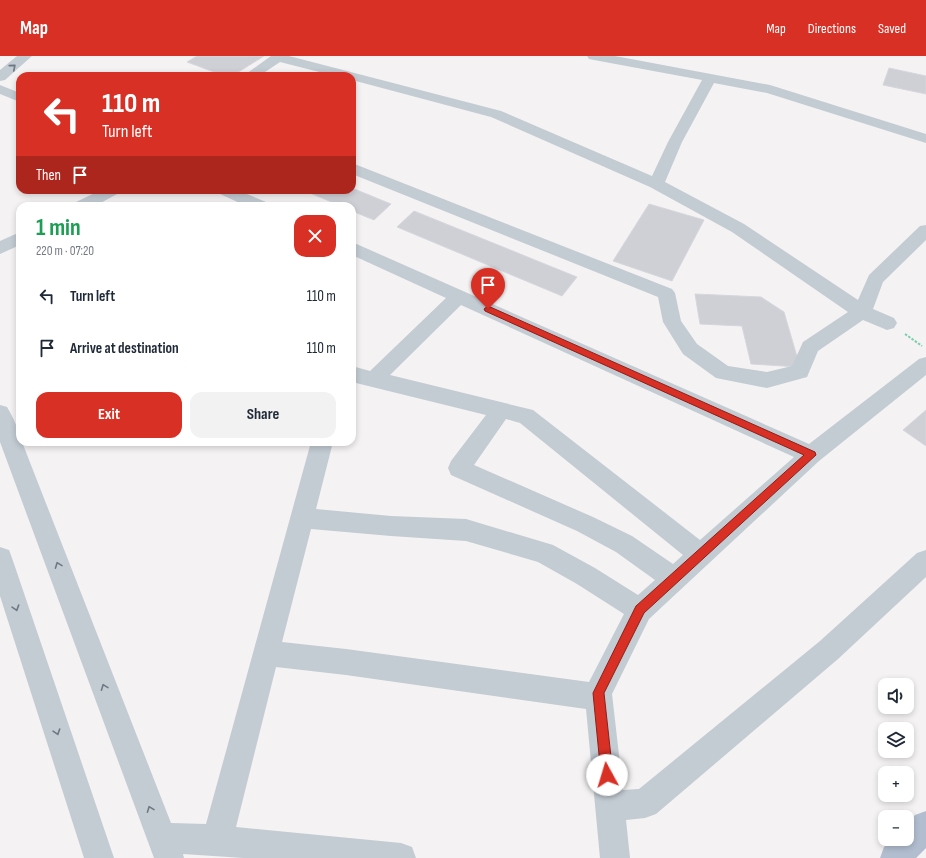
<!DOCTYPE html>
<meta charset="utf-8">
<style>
body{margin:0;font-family:"Sofia Sans Condensed",sans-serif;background:#f2f2f3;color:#1f2937;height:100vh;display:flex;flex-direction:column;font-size:15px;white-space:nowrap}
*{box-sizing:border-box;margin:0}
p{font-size:13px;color:#747a83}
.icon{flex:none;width:22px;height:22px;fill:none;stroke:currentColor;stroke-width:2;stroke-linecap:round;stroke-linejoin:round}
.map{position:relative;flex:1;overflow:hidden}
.panel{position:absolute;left:16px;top:146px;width:340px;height:244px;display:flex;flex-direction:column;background:#fff;border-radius:12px;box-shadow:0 2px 6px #0003}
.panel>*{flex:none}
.banner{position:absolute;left:16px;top:16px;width:340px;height:122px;border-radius:12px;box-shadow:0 2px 6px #0003;background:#d93025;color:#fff;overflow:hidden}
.buttons{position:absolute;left:878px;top:622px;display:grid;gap:8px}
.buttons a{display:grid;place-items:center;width:36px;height:36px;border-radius:8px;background:#fff;box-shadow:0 2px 6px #0003;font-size:20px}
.pin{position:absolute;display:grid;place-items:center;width:34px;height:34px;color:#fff;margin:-41px -17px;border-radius:50% 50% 50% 0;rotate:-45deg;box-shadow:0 0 4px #0007}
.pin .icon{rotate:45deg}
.me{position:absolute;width:44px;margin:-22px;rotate:354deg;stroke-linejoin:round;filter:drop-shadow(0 0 3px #0008)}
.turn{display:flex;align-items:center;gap:14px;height:84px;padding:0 20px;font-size:18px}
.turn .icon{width:52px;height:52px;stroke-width:2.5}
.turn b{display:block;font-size:28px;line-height:34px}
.then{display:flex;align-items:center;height:38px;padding:0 20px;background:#0003;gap:8px;font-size:15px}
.round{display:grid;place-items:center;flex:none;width:42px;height:42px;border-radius:12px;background:#f2f2f3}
.summary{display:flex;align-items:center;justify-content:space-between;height:68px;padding:0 20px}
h1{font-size:24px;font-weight:700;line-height:30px;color:#1e9e55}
.primary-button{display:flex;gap:8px;margin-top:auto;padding:8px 20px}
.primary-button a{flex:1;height:46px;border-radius:12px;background:#d93025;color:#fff;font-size:16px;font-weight:700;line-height:46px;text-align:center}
.primary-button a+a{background:#f2f2f3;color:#1f2937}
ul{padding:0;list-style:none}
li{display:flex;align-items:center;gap:12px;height:52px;padding:0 20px}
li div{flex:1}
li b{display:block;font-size:15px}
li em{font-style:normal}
header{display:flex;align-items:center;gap:24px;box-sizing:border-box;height:56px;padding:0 20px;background:#d93025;color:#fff}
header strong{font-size:19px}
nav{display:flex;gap:22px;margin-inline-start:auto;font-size:14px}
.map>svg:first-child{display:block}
.building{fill:#ced0d6;stroke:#d6d7dd}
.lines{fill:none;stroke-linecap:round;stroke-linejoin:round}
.path{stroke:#79cfac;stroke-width:2;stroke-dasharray:2.5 1.5;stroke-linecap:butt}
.minor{fill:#c3cbd3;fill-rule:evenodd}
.major{fill:#b2bed0;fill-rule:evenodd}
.oneway{stroke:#6e7782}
.route{fill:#d93025;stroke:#8d1f18}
</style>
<header>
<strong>Map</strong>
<nav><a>Map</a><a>Directions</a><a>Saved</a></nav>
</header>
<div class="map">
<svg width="926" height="802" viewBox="0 0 926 802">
<rect width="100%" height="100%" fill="#f4f2f2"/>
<path class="building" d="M197,0H264L232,20H225L187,6Z
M889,12L926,20V38L883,29Z
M352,132L391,148L374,164L352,155V150H341L303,134H352Z
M649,148L704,164L672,225L613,205Z
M414,155L577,221L562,240L397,171Z
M695,238L761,241L784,256L800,311L751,308L742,270L700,268Z
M926,354V390L903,374Z"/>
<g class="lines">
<path class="path" d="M905,278L922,290"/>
<path class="minor" d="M17,0H32L5,24L0,25V14Z
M271,0H289L501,55L652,120L668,86L702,24L594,4L589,3L587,0H615L770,29L926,78V87L767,37L714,27L682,86L665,126L744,168L858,244L869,219L920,170L926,169V184L883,226L873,253L894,262L897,267L894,272L887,274L863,264L818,295L807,321L767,332L716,322L683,298L663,266L658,241L352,118V107L672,233L675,237L681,265L697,288L728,310L767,316L792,310L803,286L848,256L732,176L650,131L491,61L352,24V20H335L280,6L259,20H243Z
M0,29L20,37V46L0,38Z
M101,134H121L119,137L95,150H74L76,146Z
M216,134H237L266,146L268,150H246L218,137Z
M20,176V189L0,198V185Z
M352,186L809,388L919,303L926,301V319L819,405L649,563L612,638L623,734L639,733L820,585L917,497L926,494V521L838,603L656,758L645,762L626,764L630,802H600L586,653L346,619L276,611L236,771L401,787L412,791L416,802H244L183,798L184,802H154L0,386V349L7,351C13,361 20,375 20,386H22L171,767L206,768L311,386H333L316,453L391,460L466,463L553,489L595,512L638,539L655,524L616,496L577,475L451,419L448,412L451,405L486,359L352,326V310L370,315L446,242L352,199ZM461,249L794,401L700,484L533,354L390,319ZM506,363L520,367L683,499L673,508L632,480L593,461L474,409ZM311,473L391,480L466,485L538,506L577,528L624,558L589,626L346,593L282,586Z
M0,491L9,494L12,502L114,802H84L0,540Z"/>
<path class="major" d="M926,755V792L916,802H880L884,791L892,783H907V768L915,759Z"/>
</g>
<defs><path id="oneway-chevron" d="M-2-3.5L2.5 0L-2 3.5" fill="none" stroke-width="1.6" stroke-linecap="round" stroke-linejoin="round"/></defs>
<g class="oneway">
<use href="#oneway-chevron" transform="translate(13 11) rotate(-40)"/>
<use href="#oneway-chevron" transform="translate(58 509) rotate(-111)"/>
<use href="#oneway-chevron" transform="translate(16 552) rotate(72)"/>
<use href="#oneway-chevron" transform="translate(104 631) rotate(-111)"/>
<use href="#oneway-chevron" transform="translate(57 676) rotate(72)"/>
<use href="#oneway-chevron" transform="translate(150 753) rotate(-111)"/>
</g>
<path class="route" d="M488,250L815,396L816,399L644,557L604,637L613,719L611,723L607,725L603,723L601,719L593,637L636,550L804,399L485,255L484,253Z"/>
</svg>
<div class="buttons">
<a><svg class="icon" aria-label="sound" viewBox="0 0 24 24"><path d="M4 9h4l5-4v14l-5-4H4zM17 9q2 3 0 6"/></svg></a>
<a><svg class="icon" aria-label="layers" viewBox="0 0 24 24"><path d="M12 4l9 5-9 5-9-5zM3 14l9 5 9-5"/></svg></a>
<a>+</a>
<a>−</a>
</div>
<div class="pin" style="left:488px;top:253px;background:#d93025"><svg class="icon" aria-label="arrive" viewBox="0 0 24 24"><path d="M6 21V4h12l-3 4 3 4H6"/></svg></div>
<svg class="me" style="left:607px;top:719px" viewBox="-20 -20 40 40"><circle r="19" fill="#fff"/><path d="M0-13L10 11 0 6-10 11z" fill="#d93025"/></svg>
<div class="banner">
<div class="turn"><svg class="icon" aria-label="left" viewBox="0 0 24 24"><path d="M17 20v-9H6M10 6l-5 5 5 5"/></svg><div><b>110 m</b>Turn left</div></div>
<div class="then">Then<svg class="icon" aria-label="arrive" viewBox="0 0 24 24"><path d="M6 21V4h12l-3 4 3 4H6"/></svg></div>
</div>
<section class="panel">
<div class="summary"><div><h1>1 min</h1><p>220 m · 07:20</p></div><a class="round" style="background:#d93025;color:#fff"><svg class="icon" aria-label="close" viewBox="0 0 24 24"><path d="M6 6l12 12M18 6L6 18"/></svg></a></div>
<ul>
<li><svg class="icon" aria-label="left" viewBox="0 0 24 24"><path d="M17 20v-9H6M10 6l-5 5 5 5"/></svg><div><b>Turn left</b></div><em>110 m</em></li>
<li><svg class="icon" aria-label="arrive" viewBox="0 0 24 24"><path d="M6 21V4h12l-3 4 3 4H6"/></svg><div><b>Arrive at destination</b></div><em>110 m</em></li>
</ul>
<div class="primary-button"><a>Exit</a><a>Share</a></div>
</section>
</div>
